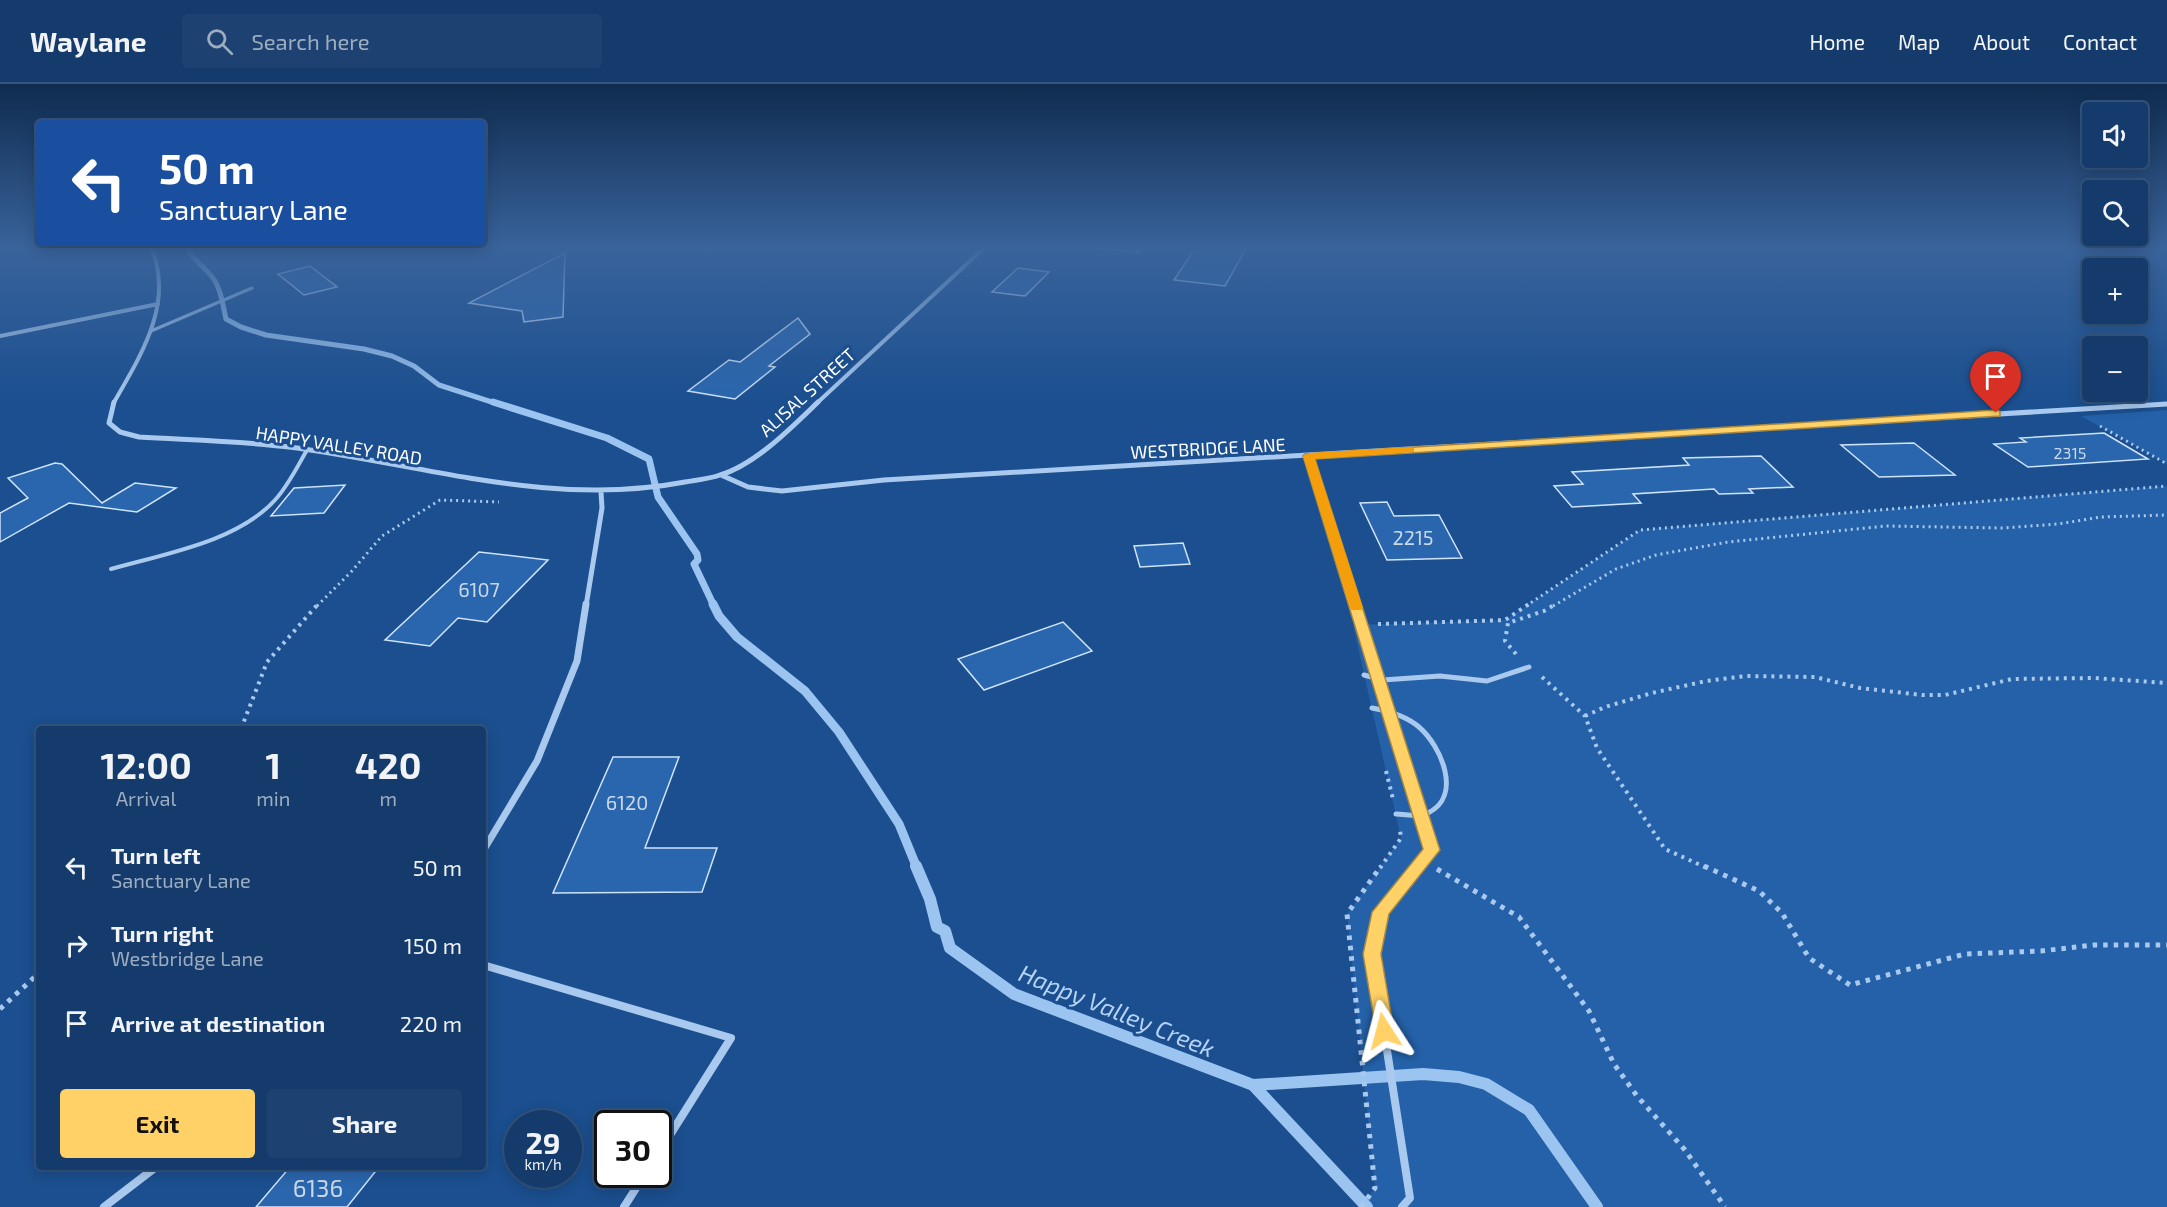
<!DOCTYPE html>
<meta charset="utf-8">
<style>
body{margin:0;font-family:"Exo 2",sans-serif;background:#1d4271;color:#f1f3f6;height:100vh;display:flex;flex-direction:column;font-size:22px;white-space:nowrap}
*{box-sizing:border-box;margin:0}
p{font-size:20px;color:#9dadc1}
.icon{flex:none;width:33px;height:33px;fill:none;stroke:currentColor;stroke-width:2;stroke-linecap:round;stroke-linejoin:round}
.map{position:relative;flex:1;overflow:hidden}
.drawer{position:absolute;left:36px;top:642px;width:450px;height:444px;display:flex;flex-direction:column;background:#143b6b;border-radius:6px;box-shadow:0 3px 15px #0003,0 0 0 2px #33557e}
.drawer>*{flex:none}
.top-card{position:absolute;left:36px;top:36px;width:450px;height:126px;border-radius:6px;box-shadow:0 3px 15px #0003,0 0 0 2px #33557e;background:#1a4fa0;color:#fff;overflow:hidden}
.fabs{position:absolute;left:2082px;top:18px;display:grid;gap:12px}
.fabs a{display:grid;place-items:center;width:66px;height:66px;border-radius:6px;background:#143b6b;box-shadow:0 3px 15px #0003,0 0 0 2px #33557e;font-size:30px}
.speed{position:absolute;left:504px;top:1026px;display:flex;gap:12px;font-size:30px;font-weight:700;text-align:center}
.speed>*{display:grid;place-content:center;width:78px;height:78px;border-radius:50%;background:#143b6b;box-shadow:0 3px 15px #0003,0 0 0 2px #33557e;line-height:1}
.speed small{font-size:15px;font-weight:400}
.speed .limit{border:3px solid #111;border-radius:9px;background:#fff;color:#111}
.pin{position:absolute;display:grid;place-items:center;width:51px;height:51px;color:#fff;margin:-62px -26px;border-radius:50% 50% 50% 0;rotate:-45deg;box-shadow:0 0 6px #0007}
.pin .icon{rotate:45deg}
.me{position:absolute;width:66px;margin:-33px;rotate:351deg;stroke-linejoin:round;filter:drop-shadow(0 0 4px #0008)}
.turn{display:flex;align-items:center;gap:21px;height:126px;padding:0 24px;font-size:27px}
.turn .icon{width:78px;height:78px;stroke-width:2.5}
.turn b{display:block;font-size:42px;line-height:51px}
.eta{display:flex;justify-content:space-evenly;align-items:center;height:102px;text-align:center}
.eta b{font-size:36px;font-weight:700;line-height:42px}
.primary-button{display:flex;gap:12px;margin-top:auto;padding:12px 24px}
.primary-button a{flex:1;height:69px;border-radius:6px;background:#ffd166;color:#111;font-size:24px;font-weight:700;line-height:69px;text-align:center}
.primary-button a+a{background:#1d4271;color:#f1f3f6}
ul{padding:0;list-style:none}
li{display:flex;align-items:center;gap:18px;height:78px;padding:0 24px}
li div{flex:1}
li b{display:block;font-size:22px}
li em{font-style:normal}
header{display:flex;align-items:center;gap:36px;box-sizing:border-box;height:84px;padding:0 30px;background:#143b6b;border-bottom:2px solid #33557e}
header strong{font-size:28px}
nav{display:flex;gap:33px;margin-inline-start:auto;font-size:21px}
.search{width:420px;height:54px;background:#1d4271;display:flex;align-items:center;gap:15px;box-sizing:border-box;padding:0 21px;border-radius:6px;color:#9dadc1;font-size:22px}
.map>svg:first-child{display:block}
.green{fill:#2461a8}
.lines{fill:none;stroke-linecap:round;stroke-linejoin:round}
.stream-far3{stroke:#9cc4f0;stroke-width:5}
.stream-far2{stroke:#9cc4f0;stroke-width:7}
.stream-far1{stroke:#9cc4f0;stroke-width:9}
.stream{stroke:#9cc4f0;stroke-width:12}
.building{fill:#2a66ad;stroke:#cfe3fa;stroke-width:1.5}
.path-far2{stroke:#a9c9ee;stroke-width:3;stroke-dasharray:2 4;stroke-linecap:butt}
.path-far1{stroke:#a9c9ee;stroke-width:4;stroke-dasharray:3 5;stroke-linecap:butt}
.path{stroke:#a9c9ee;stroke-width:5;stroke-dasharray:4.5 6;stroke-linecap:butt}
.service-far2{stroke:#a9c9ee;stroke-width:3}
.service-far1{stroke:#a9c9ee;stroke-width:4}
.service{stroke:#a9c9ee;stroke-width:5}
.minor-far3{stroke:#a9c9ee;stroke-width:4}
.minor-far2{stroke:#a9c9ee;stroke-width:5}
.minor-far1{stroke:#a9c9ee;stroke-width:7}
.minor{stroke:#a9c9ee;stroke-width:8}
.route{fill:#ffd166;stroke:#a68842;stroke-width:1.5}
.slow{fill:#f59e0b}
.labels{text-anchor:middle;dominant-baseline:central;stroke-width:6;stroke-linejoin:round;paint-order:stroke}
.far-number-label{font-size:16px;fill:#cad9ea}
.far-street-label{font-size:18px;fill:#fff;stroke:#1b4f8f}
.number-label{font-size:20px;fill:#cad9ea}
.water-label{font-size:24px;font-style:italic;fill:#b5d3f5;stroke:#1b4f8f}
.near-number-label{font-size:24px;fill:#cad9ea}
</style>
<header>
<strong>Waylane</strong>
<div class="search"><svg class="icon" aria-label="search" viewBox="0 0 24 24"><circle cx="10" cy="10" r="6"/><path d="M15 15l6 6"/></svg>Search here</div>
<nav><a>Home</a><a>Map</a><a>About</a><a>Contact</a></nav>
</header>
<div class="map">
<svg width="2167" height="1123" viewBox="0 0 2167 1123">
<rect width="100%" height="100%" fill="#1b4f8f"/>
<path class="green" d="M2167,326V380L2081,332Z
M2167,402V1123H1361L1375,1104L1347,830L1401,754L1353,541L1505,536L1640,446Z"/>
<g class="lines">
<path class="stream-far3" d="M186,163C193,177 207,184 215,197C222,209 223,222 226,235L241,243L266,251L364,265L392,272L414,282L439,301L498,320"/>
<path class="stream-far2" d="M493,318L607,354L649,375L658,413L697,470L698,476L694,480L714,522"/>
<path class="stream-far1" d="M713,520L719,532L737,553L805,607L839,648L899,740L917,784"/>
<path class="stream" d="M916,782L930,815L937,843L945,847L950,864L1014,910L1253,1001L1423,990L1459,993L1486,1000L1529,1026L1597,1123
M1253,1001L1367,1123"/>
</g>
<path class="building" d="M1196,163H1247L1225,202L1174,196Z
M565,169L563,233L524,238L522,227L469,219Z
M310,182L337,203L304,211L278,190Z
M1018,184L1049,188L1025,212L992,208Z
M798,234L810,250L769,282L775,283L735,315L688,307L729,276L740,278Z
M2104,349L2148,375L2028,383L1994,360L2026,358L2020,354Z
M1914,359L1955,391L1879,393L1841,361Z
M1761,372L1793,403L1749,405L1753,409L1719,410L1714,405L1633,410L1641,419L1572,423L1554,402L1583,400L1572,388L1689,381L1683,374Z
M55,379L62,380L102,419L135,399L176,404L137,428L69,419L0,458V429L28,414L8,394Z
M345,401L324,429L271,432L294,404Z
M1387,418L1394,432L1439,431L1462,474L1387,476L1360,419Z
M1183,459L1190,480L1140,483L1134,462Z
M479,468L548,476L487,538L458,534L430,562L385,556Z
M1063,538L1092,567L984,606L958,575Z
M613,673H679L645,764H717L702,808L553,809Z
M290,1083H379L347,1123H256Z"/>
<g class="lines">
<path class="path-far2" d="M2100,342L2167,380
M317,522L351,488L382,452L440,416L499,418
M1526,522L1640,446L2167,402
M1553,522L1616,485L1656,471L1728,458L1886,442L2003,444L2058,440L2101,433L2167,431"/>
<path class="path-far1" d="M1378,540L1505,536L1529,520
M1516,570L1505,557L1508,539L1544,527L1556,520
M1542,593L1585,632L1597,664L1665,765L1707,784
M1585,632L1605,623L1652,609L1706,597L1746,592L1815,593L1860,604L1922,611H1945L2012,595L2094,594L2167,599
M241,645L267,578L318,520
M1386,687L1393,715
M1380,784L1401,754L1400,746"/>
<path class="path" d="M1704,782L1759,807L1782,829L1809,874L1850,901L1965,870L2041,867L2094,861H2167
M1437,785L1519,833L1589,927L1614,980L1637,1012L1685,1066L1725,1123
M0,925L39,889
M1361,1123L1375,1104L1347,830L1381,782"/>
<path class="service-far2" d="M1089,163L1139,168L1143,163
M151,247L252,204"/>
<path class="service-far1" d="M111,485C163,470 237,458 275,416C288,402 297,383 307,366"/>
<path class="service" d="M1364,591L1383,596L1440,592L1487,597L1529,583
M1372,624C1389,627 1406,632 1419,643C1441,662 1463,712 1428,729C1419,734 1406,730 1396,730"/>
<path class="minor-far3" d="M705,165L708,163
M0,252L158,220
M113,320C141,271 175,219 151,163
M816,320L985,163"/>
<path class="minor-far2" d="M114,318L109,339L120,348L139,353C189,356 239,357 289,363C422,380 549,424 685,398C696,396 709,395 720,391C755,381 792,343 818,318
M1309,372L1356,522
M721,391L748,403L782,407L884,396L2167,320
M586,522L602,424L601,408"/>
<path class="minor-far1" d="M1355,520L1432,766L1417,784
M483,767L537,677L577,577L586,520"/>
<path class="minor" d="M483,881L731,954L658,1070
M104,1123L156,1083
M624,1123L645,1090
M1402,1123L1410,1114L1372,870L1381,828L1419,782"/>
</g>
<linearGradient id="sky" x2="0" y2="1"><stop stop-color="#0f2b4f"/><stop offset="0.51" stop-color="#39639b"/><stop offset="1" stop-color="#39639b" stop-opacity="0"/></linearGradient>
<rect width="2167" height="320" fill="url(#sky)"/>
<path class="route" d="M1996,326L2000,327V332L1315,375L1440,766L1389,830L1381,870L1394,947L1391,953L1384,956L1377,953L1363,870L1372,828L1423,765L1303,372L1305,370Z"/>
<path class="slow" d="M1410,363L1414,364V368L1315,375L1363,524L1361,526H1351L1303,372L1309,369Z"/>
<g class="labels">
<g class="far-number-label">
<text x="2070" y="368">2315</text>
</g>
<g class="far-street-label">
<text transform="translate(807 308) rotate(-42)">ALISAL STREET</text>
<text transform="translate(339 361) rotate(9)">HAPPY VALLEY ROAD</text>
<text transform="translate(1208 364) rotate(-3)">WESTBRIDGE LANE</text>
</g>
<g class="number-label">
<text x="1413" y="453">2215</text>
<text x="479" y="505">6107</text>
<text x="627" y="718">6120</text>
</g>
<g class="water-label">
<text transform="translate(1117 926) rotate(22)">Happy Valley Creek</text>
</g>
<g class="near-number-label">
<text x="318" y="1103">6136</text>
</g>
</g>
</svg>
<div class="fabs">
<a><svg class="icon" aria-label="sound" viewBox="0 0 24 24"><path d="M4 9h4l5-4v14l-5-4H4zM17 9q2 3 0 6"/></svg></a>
<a><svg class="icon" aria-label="search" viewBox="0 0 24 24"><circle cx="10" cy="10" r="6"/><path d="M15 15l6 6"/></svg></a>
<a>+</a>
<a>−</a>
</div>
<div class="speed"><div>29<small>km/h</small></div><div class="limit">30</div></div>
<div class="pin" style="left:1996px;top:329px;background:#d93025"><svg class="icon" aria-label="arrive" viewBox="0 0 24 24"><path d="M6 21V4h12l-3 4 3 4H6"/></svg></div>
<svg class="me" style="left:1384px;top:947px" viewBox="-20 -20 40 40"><path d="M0-17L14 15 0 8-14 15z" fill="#ffd166" stroke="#fff" stroke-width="4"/></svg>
<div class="top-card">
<div class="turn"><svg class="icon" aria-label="left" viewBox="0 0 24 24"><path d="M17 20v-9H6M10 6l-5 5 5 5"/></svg><div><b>50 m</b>Sanctuary Lane</div></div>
</div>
<section class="drawer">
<div class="eta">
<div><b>12:00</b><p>Arrival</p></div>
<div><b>1</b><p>min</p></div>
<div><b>420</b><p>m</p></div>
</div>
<ul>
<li><svg class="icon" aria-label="left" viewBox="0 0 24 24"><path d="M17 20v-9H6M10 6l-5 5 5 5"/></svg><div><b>Turn left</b><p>Sanctuary Lane</p></div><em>50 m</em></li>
<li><svg class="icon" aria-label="right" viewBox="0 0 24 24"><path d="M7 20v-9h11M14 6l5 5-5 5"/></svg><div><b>Turn right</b><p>Westbridge Lane</p></div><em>150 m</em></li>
<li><svg class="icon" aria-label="arrive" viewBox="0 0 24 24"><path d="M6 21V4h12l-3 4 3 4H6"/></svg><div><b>Arrive at destination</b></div><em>220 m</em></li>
</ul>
<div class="primary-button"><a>Exit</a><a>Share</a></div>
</section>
</div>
